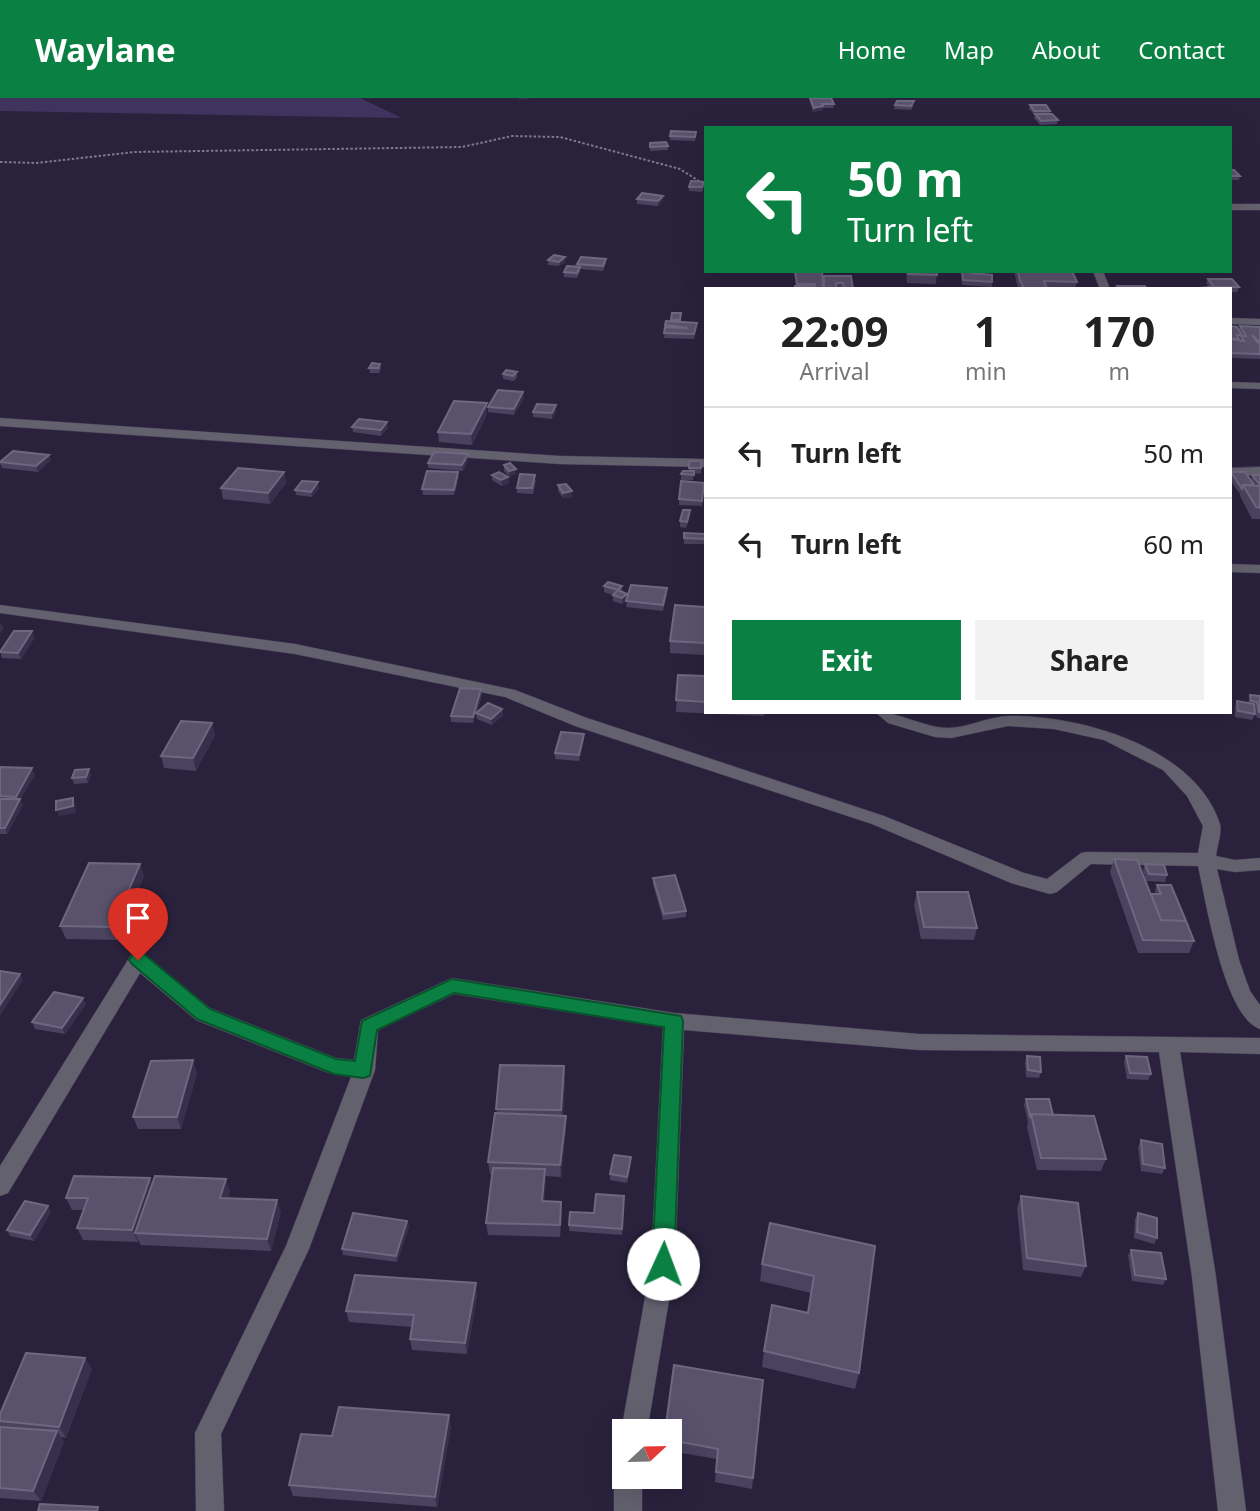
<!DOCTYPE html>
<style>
body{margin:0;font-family:"Noto Sans",sans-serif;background:#f2f2f2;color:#222;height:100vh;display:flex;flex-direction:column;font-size:26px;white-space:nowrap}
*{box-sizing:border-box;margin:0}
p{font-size:23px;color:#767676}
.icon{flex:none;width:38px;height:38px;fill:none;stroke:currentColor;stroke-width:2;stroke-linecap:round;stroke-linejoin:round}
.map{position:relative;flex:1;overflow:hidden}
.sheet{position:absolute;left:704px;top:189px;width:528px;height:427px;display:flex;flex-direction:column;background:#fff;border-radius:0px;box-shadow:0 7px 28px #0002}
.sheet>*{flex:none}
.top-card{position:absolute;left:704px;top:28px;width:528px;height:147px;border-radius:0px;box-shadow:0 7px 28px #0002;background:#0b8043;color:#fff;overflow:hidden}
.needle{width:46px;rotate:68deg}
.fabs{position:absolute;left:612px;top:1321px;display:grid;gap:14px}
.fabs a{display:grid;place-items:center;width:70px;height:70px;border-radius:0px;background:#fff;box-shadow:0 7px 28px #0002;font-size:35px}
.pin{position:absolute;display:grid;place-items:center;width:60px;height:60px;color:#fff;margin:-72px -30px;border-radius:50% 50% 50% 0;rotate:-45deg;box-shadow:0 0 7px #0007}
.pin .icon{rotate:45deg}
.me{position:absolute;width:77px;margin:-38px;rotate:2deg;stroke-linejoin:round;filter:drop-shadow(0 0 5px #0008)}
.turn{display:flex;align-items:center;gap:24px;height:147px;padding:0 28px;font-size:32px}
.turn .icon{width:91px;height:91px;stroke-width:2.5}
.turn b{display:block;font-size:49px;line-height:60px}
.eta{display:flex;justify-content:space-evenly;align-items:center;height:119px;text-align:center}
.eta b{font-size:42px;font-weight:700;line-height:49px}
.button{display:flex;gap:14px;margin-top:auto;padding:14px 28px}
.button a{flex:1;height:80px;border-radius:0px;background:#0b8043;color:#fff;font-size:28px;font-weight:700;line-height:80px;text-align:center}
.button a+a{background:#f2f2f2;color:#222}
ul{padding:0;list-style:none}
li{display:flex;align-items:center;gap:21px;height:91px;padding:0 28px;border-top:2px solid #e0e0e0}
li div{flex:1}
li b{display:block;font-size:26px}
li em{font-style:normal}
header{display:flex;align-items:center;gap:42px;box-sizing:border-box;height:98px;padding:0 35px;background:#0b8043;color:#fff}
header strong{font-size:33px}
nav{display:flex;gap:38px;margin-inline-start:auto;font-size:24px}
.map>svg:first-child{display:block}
.green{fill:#40335e}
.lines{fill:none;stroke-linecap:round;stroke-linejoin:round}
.minor-casing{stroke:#463f58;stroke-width:1}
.path{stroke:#7f798f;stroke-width:2;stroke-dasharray:2.5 2;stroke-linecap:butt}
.minor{fill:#64616f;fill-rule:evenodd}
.wall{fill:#4a425e}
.shaded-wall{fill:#372f4b}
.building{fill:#5a526d;stroke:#6e6780;stroke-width:2}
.route{fill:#0b8043;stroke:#07532c;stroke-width:2}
</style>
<header>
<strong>Waylane</strong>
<nav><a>Home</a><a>Map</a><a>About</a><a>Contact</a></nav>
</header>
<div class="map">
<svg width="1260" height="1413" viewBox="0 0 1260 1413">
<rect width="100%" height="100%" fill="#2a223d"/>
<path class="green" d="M0,0H360L402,20L0,13Z"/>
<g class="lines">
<g class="minor-casing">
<path id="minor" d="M1230,106H1260V112H1230Z
M1093,173H1103L1110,191H1100Z
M1230,220L1260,221V227L1230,226Z
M1230,284L1260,285V291L1230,290Z
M0,320L560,358L705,361V369L560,366L0,328Z
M1260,369V377L1230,378V370Z
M1230,466L1260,467V475L1230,474Z
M0,507L295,546L515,592L587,620L884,718L1024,775L1047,781L1081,755L1087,754L1198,755L1203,728L1187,698L1163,672L1104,642L1054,631L1008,628L951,640L935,639L888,625L875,614C900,614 922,629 947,630C968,630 989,618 1010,618C1081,617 1196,650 1220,726C1222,735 1217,749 1216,758L1235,762L1260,760V772L1235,774L1217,771L1239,862L1250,893L1260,907V931C1224,919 1206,803 1198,768L1091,766L1057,794L1050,796L1011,785L872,726L575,628L505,599L295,556L0,515Z
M138,855L145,857L210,910L336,960L354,962L361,922L452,880L674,915L919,936L1260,940V956L1180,954L1216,1179L1246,1413H1218L1192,1179L1159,954L919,952L684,932L675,1166L647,1334H625V1343L621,1334L651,1166L663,929L454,896L378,932L375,972L309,1151L221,1336L224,1413H196L195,1335L286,1148L351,979L326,974L196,922L140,875L8,1095L0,1098V1068L131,857Z
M625,1367V1379H642V1413H614V1379L618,1369Z"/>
</g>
<path class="path" d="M0,64L37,65L135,54L462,49L512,38L560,39L680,71L705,87"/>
<use href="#minor" class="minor"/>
</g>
<path class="wall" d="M809,0H831L834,6L833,10H823V12L813,14Z
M895,7H914L911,12L894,11Z
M1030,7L1050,13V16L1058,22L1057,26L1040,27L1034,20L1035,17L1029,11Z
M696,34L695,43L670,42V38Z
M650,45L668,48V52L650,53Z
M1230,72L1240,78L1239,82H1230Z
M704,88L702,94L689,93V89Z
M637,101L663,102L658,108L637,106Z
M548,162L565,164L559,168L548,167Z
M606,165L603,173L580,171V174L577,180L564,179V174L577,169V166Z
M794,173H822L823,191H795V188H796Z
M851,173H873L872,174Z
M906,173H937L936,186L907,185Z
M961,173H972L971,175L992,184V189L962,187Z
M1014,173H1072L1077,184L1075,191H1018Z
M851,178L853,191H823Z
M1208,181L1239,189L1237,194H1230V191H1197V190L1209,189L1206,185Z
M672,215H681V224L697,225L694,241L664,240L666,223L671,224Z
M1230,228L1239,231L1240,228L1260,229V261L1230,260Z
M380,266L381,271L379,275H370L369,270Z
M517,274V279L514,283L503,281V276Z
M524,300L514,317L488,314V309Z
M487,305V316L472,347L439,344L438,334Z
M556,307V313L552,321L533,319V314Z
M387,324L388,330L381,338L353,334L352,329Z
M468,356V362L463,373L428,370V365Z
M49,357L51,362L38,374L2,370L0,365Z
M689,363H701V376L694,375L693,382H681V376L689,373Z
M504,367L516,376L509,378L504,373Z
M284,374L286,385L270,406L223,401L221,390Z
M1231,374L1251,382L1252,377H1260V421H1252L1240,398V396L1230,382Z
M492,377L508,379L509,385L502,388L492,382Z
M459,379L454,397H423L422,391Z
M536,382L533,396L517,395V390Z
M704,385L702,408L679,407V401Z
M558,387L572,393V399L563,400L558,393Z
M319,390L312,399L296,397L295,392Z
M690,412V418L686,430L680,429V423Z
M684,435L705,436V446H684Z
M604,488H622V494L627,496V501L667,496L663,513L626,509L627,502L622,506L613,503V497L604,494Z
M705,509V557L670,555V543Z
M35,539L21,561L2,560L0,553Z
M678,577L705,578V614H764V618L676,614Z
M481,591L482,597L477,614L502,611L503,617L492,627L477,621L476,615L473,625L451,624V618Z
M1250,597L1260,598V620H1257L1254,610L1255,616L1252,622L1235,619V609L1237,603L1248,605Z
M212,625L215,637L196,673L164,670L161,658Z
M584,642L579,663L555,661V655Z
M0,669L35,677L20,701L23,707L7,736H0Z
M91,677L88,685L74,686L72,680Z
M1114,761L1151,796H1156L1155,793L1157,787L1194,843L1189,855H1138L1110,774Z
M140,766L144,778L118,842L66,841L60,828Z
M1145,766L1167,777L1165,784L1146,783L1143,772Z
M653,780L686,813V819L663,822L653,786Z
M917,794L977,830L974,842L921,841L914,807Z
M86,906L65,936L35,931L32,924Z
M1027,958L1041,974L1039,980L1026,979L1025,964Z
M1126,958L1151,976L1148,982L1127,981L1124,964Z
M564,968L565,980L563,1017L566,1018V1030L561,1079L545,1078L544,1103L562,1116L560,1139L488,1137L486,1125L492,1076H490L488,1064L497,1015L496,1011Z
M197,975L181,1031H138L133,1019Z
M1026,1001L1053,1017L1106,1061L1101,1073L1037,1072L1027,1029L1028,1024L1024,1007Z
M1141,1042L1165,1070L1162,1076L1141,1073L1138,1049Z
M631,1065L627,1085L610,1082V1076Z
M152,1086L230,1093L228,1100L281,1114L271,1153L141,1147L138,1142V1144L83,1142L77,1130L84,1112H72L66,1100Z
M624,1098L622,1137L569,1133V1127Z
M1021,1098L1086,1168L1081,1179L1023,1172L1017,1110Z
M51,1114L34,1143L10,1138L7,1132Z
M1138,1115L1157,1140L1154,1146L1134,1140L1135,1121Z
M407,1123L409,1129L397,1164L343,1157L342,1151Z
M875,1148L859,1275L855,1291L762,1269L764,1253L808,1215L811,1195L760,1183L762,1166Z
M1131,1152L1166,1181L1163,1187L1132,1183L1128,1157Z
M477,1197L467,1256L412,1252L410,1241L412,1229L349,1224L346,1213Z
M674,1267L753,1380L752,1391L715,1384L717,1361L670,1353V1334Z
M92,1271L66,1340L61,1339L64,1344L41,1403L0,1400V1316Z
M451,1328L437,1409L293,1398L289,1387Z"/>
<path class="shaded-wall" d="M519,0H529V1L519,2Z
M823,8V12L813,14L814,10Z
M663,98V102L658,108V103Z
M565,159V164L559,168V164Z
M523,294L524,300L514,317V311Z
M487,305V316L472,347L471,336Z
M556,307V313L552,321V315Z
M387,324L388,330L381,338V332Z
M468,356V362L463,373L462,367Z
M49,357L51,362L38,374L36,368Z
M516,371V376L509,378V373Z
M284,374L286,385L270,406L268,395Z
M458,374L459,379L454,397V392Z
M508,379L509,385L502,388L501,382Z
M318,384L319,390L312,399L311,394Z
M572,393V399L563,400V395Z
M627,496V501L622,506V500Z
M1,525L4,531L0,535V526Z
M32,533L35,539L21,561L18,555Z
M481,591L482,597L473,625V619Z
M502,611L503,617L492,627L491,621Z
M212,625L215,637L196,673L193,660Z
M584,636V642L579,663V657Z
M32,670L35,677L20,701L23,707L7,736L5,730L18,705L16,699Z
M89,671L91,677L88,685L86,679Z
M73,700L75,706L76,715L59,718L56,712Z
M140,766L144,778L118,842L113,829Z
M20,876L23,882L0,918V907Z
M83,900L86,906L65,936L62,930Z
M193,962L197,975L181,1031L177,1019Z
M564,968L565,980L562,1024L561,1012Z
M566,1018V1030L561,1079L560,1067Z
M545,1071L546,1083L543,1115L542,1103Z
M150,1080L155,1092L135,1135L138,1142V1144L132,1132Z
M226,1081L230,1093L224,1112L220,1100Z
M277,1102L281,1114L271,1153L267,1141Z
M561,1104L562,1116L560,1139V1127Z
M48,1108L51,1114L34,1143L30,1137Z
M407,1123L409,1129L397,1164L396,1158Z
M476,1185L477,1197L467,1256L465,1245Z
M85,1260L92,1271L66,1340L59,1329Z
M449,1317L451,1328L437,1409L435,1399Z
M57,1333L64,1344L41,1403L33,1393Z"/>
<path class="building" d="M810,0H831L834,6H822L823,8L814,10Z
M897,3H914L911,8L895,7Z
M1030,7H1046L1050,13H1034Z
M1035,16H1052L1058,22L1041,23Z
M671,33L696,34L695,39L670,38Z
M666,44L668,48L650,49V45Z
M1230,72H1234L1240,78H1230Z
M691,83L704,84L702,89H689Z
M642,95L663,98L658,103L637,101Z
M554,157L565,159L559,164L548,162Z
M581,159L606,161L603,168L577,166Z
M567,168L580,169L577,175L564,174Z
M795,173H822L823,191H815V186H797Z
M908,173H937V177L908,176Z
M962,173H972L971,175L992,177V184L963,182Z
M1018,173H1072L1077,184L1044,183L1047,191L1024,190L1020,183Z
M824,178H851L853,191H844L843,185H836V191H824Z
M1208,181H1232L1239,189H1214Z
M795,188H813L814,191H795Z
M1117,188H1145L1147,191H1119Z
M1211,189L1212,191H1198L1197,190Z
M672,215H681L680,222H671Z
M666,223L697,225L694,236L664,235L665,229L688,230L665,227Z
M1230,228L1237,229L1242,237H1237L1239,241H1230Z
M1240,228L1260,229V243H1258L1252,237L1257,244L1260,245V256L1230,255V241L1244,243L1241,238H1246Z
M372,265L380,266L378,270H369Z
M506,272L517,274L513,278L503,276Z
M498,292L523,294L514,311L488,309Z
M454,303L487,305L471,336L438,334Z
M537,306L556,307L552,315L533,314Z
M359,321L387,324L381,332L352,329Z
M13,353L49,357L36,368L0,364Z
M434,354L468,356L462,367L428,365Z
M689,363H701V370H689Z
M510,365L516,371L509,373L504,367Z
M238,370L284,374L268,395L221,390Z
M427,373L458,374L454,392L422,391Z
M683,373H694V377L681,376Z
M499,374L508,379L501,382L492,377Z
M1231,374H1245L1254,387H1243L1242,391Z
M520,376L535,377L532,390H517Z
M1252,377H1260V387Z
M302,383L318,384L311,394L295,392Z
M681,383L704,385L702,403L679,401Z
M566,386L572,393L563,395L558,387Z
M1243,387L1260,388V410L1256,409Z
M683,412H690L687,424L680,423Z
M684,435L705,436V441L684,440Z
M608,484L622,488L618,492L604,488Z
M631,487L667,490L663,507L626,503Z
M618,492L627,496L622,500L613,497Z
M675,507L705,509V545L670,543Z
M14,533H32L18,555L0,554Z
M678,577L705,578V604L676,602Z
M460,590L481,591L473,619L451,618Z
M1250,597L1260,598V614H1259L1257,604L1251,603Z
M1237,603L1254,606L1255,616L1238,613Z
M488,605L502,611L491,621L476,615Z
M181,623L212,625L193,660L161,658Z
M561,634L584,636L579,657L555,655Z
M0,669L32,670L16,699L0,698Z
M89,671L86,679L72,680L75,672Z
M73,700V708L56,712V703Z
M0,701H20L5,730H0Z
M1114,761L1137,762L1161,822L1186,823L1194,843L1143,842Z
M89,765L140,766L113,829L60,828Z
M1145,766L1164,767L1167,777L1149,776Z
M675,777L686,813L664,816L653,780Z
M1157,787H1171L1186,823L1161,822L1151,796H1161Z
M917,794H968L977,830L924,829Z
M0,873L20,876L0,907Z
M54,894L83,900L62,930L32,924Z
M1027,958L1040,959L1041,974L1028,972Z
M1126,958L1147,959L1151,976L1130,975Z
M193,962L177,1019H133L151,963Z
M500,967L564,968L561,1012L496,1011Z
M1026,1001H1049L1053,1017L1031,1016L1030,1018Z
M495,1015L566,1018L560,1067L488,1064Z
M1031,1016L1094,1018L1106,1061L1041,1060Z
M1141,1042L1162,1046L1165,1070L1143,1066Z
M614,1057L631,1059L627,1079L610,1076Z
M493,1070L545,1071L542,1103L561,1104L560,1127L486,1125Z
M74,1078L150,1080L132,1132L77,1130L88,1100H66Z
M155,1078L226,1081L220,1100L277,1102L267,1141L135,1135Z
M596,1096L624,1098L622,1131L569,1127L570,1114L594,1115Z
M1021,1098L1078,1105L1086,1168L1027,1160Z
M25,1103L48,1108L30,1137L7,1132Z
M353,1115L407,1123L396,1158L342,1151Z
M1138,1115L1157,1120V1140L1137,1134Z
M770,1125L875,1148L859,1275L764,1253L772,1207L808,1215L814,1178L762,1166Z
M1131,1152L1161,1155L1166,1181L1135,1177Z
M355,1177L476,1185L465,1245L410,1241L414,1217L346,1213Z
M26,1255L85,1260L59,1329L0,1323V1316Z
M674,1267L763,1282L753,1380L716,1374L718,1351L670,1342V1334H665Z
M339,1309L449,1317L435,1399L289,1387L301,1336L332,1338Z
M0,1329L57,1333L33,1393L0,1390Z
M40,1406L98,1409L97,1413H38Z"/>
<path class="route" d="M138,855L145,857L210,911L336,961L355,963L362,923L452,881L681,918L683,923L674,1166L671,1173L663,1176L656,1173L652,1166L664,929L454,895L377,932L370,978L363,980L334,976L197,921L132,866L129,862L132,857Z"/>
</svg>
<div class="fabs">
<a><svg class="needle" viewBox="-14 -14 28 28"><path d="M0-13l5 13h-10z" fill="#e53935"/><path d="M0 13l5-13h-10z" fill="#767676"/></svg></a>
</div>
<div class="pin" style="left:138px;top:862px;background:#d93025"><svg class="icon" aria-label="arrive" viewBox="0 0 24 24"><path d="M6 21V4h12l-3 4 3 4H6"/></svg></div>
<svg class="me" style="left:663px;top:1166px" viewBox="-20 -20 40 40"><circle r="19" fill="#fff"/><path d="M0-13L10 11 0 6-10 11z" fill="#0b8043"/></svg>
<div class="top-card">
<div class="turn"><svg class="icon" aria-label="left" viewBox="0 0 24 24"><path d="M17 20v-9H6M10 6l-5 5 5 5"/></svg><div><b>50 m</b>Turn left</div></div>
</div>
<section class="sheet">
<div class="eta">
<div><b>22:09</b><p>Arrival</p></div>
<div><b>1</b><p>min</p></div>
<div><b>170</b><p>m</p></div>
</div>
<ul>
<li><svg class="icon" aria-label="left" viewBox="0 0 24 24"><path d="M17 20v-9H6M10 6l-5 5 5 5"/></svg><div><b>Turn left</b></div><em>50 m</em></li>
<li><svg class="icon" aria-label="left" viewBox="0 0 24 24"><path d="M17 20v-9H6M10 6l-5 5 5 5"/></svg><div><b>Turn left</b></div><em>60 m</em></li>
</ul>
<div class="button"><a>Exit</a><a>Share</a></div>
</section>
</div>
